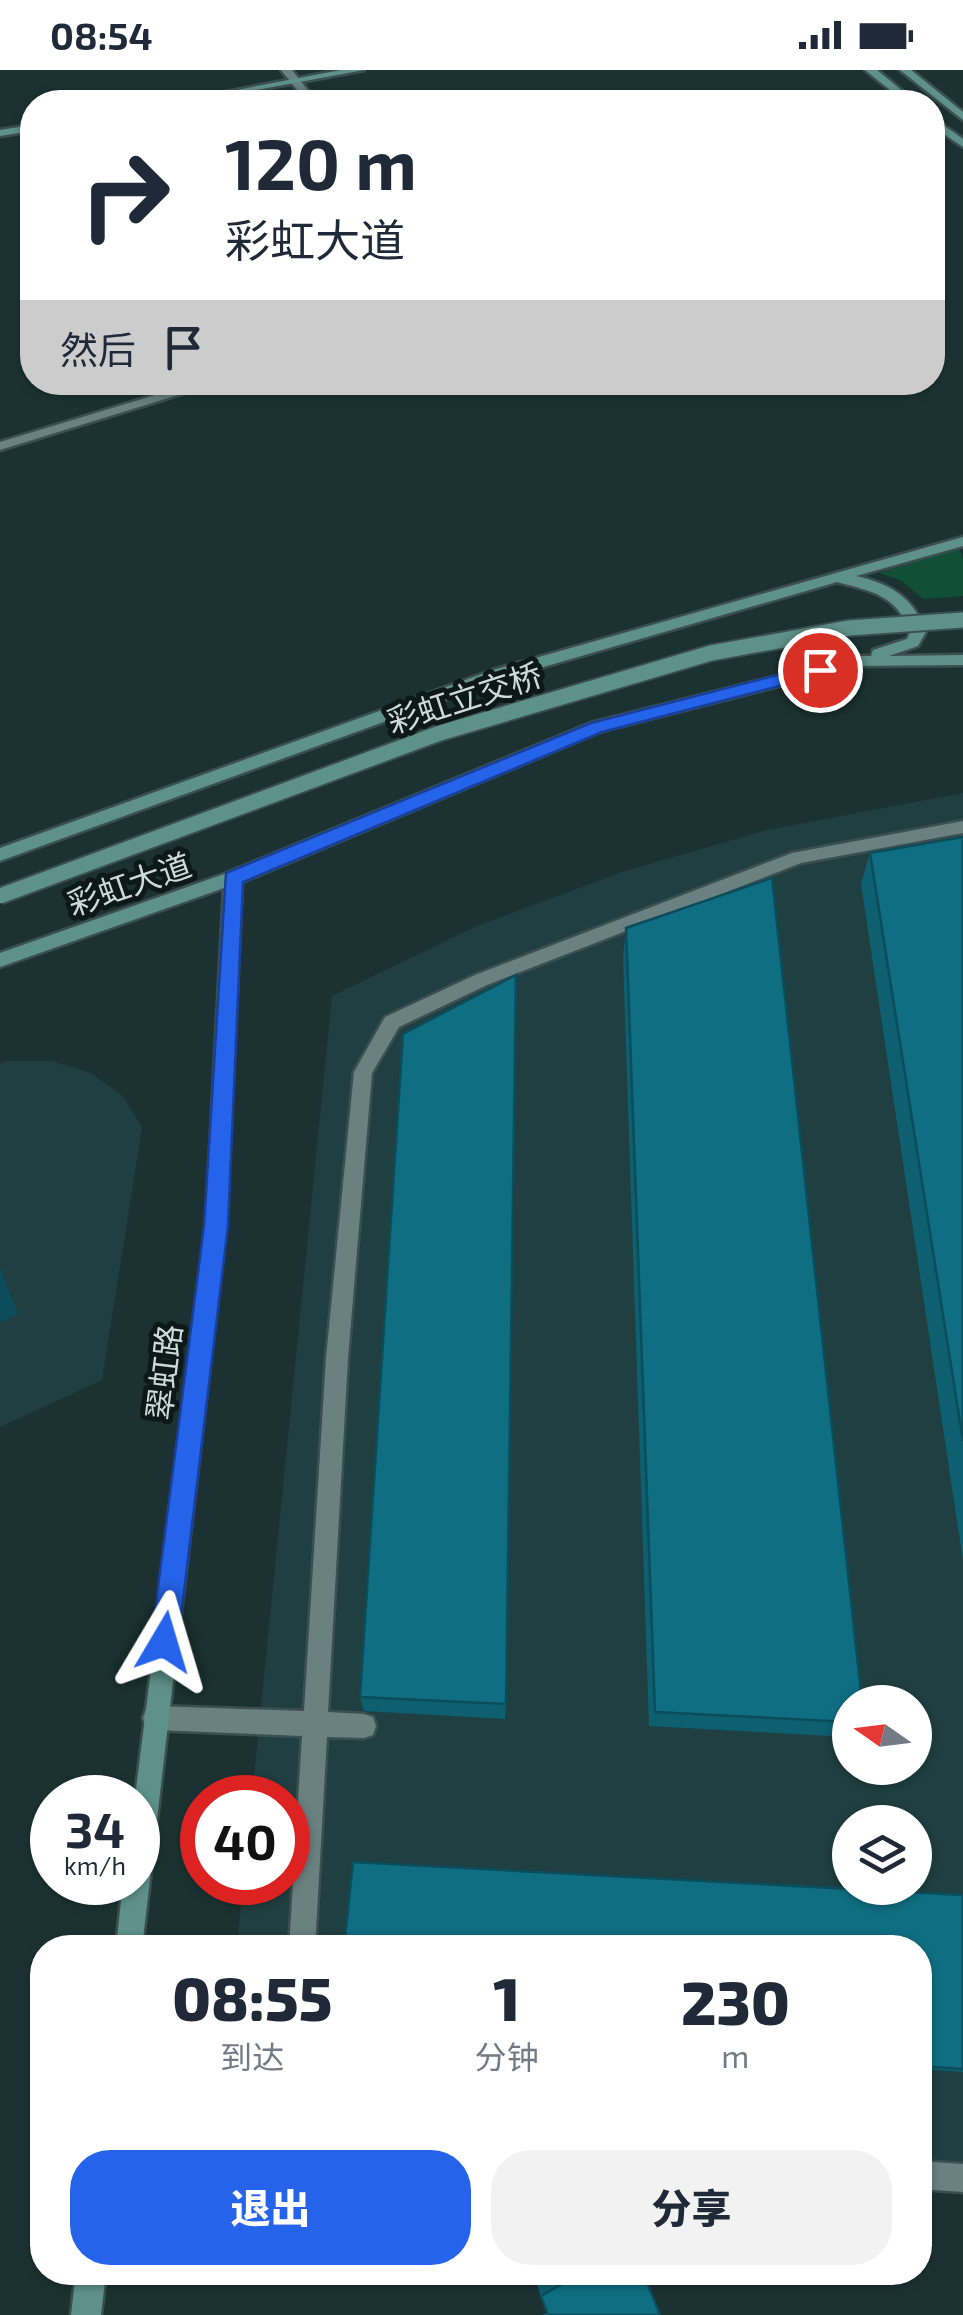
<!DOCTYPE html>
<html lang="zh">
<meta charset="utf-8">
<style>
body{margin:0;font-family:"Exo 2","Noto Sans SC",sans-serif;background:#f2f2f3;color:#1f2937;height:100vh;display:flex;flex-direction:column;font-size:38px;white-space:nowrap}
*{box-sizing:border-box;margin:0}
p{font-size:32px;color:#747a83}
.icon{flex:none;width:55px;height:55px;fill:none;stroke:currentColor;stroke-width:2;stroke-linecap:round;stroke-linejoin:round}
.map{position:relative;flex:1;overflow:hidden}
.details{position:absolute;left:30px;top:1865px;width:902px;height:350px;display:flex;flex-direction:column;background:#fff;border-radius:40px;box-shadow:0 2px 8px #0004}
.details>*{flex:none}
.hud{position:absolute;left:20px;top:20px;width:925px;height:305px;border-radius:40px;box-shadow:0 2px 8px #0004;background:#fff;color:#1f2937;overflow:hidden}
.needle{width:65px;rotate:284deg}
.controls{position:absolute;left:832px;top:1615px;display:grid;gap:20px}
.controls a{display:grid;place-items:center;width:100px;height:100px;border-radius:50%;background:#fff;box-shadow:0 2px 8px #0004;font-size:50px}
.speed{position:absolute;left:30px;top:1705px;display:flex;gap:20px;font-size:50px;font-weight:700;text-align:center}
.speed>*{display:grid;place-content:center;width:130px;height:130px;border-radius:50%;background:#fff;box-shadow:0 2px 8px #0004;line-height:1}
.speed small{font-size:25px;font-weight:400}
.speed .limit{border:15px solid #d22;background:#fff;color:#111}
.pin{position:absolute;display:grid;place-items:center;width:85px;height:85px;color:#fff;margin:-42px;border:5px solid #fff;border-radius:50%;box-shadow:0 2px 10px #0007}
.me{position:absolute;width:110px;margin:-55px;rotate:7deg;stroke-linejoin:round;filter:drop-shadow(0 0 8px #0008)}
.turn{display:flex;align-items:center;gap:35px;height:210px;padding:0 40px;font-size:45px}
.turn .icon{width:130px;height:130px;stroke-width:2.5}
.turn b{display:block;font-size:70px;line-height:85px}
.then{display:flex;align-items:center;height:95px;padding:0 40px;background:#0003;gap:20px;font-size:38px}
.eta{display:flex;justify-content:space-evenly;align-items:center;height:170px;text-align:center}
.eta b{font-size:60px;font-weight:800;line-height:70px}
.cta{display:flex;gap:20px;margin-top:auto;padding:20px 40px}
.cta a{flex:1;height:115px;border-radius:40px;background:#2563eb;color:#fff;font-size:40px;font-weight:800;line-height:115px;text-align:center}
.cta a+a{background:#f2f2f3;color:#1f2937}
.status{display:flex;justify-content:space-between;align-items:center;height:70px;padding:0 50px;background:#fff;direction:ltr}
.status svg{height:28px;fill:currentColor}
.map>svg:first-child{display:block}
.built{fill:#203f40;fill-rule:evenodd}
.green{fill:#114f36}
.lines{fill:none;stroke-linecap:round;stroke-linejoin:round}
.street-casing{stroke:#3c4f50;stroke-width:5}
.secondary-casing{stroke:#3c4f50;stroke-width:5}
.street{fill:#698181;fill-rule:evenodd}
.secondary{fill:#5f918b;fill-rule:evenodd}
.secondary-bridge-casing{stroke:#3c4f50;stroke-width:19;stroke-linecap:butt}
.secondary-bridge{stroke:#5f918b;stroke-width:15}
.wall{fill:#0e5f70}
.shaded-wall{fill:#0b4d5b}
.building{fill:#106e82;stroke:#0b4d5b;stroke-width:2.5}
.route{fill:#2563eb;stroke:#184099;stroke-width:2.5}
.labels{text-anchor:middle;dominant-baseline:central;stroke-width:10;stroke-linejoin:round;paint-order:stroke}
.street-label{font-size:32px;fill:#cddada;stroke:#0e1818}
</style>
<div class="status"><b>08:54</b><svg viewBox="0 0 49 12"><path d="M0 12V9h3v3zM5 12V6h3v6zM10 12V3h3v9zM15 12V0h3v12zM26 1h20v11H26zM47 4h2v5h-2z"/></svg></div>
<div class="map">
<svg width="963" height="2245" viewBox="0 0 963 2245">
<rect width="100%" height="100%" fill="#1c3232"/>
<path class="built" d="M963,723V2094L920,2093V1878H237L243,1813L288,1812V1728L252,1727L332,926L477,856L622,802L767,760ZM850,1632H915V1698H850ZM850,1752H915V1818H850Z
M6,991H51L91,1003L123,1026L142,1058L102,1310L0,1357V994Z"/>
<path class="green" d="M959,478L963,489V526L923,529L902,511L879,503Z"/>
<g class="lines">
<g class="street-casing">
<path id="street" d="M281,0H292L317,32H307Z
M198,312H220L0,380V372Z
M963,751V763L801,793L487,915L399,957L372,1003L348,1288L328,1642L364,1644L373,1647L376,1656L373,1665L364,1668L327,1667L315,1878H289L302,1666L155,1660L146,1657L143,1648L146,1639L155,1636L304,1641L326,1288L354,1002L385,947L475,905L792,783Z
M920,2091L963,2094V2122L920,2119Z"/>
</g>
<g class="secondary-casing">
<path id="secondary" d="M341,0H364L193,32H173Z
M865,0H877L916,32H905Z
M900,0H911L963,42V50Z
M932,47L963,69V77L932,56Z
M32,55V61L0,66V60Z
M963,467V476L856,506C891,514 913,527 926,562L918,576L889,586L963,585V595L857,596L602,661L242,812L226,1156L142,1878H116L123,1812H138V1728H135L206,1156L224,818L0,897V883L227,803L591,653L857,586H871L873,580L907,569L910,562C897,525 871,521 837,512L505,608L0,791V778L493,600Z
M76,2202H106L101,2245H71Z"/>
</g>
<use href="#street" class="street"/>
<use href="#secondary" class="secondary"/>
<g class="secondary-bridge-casing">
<path id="secondary-bridge" d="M0,826L440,663L711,583L849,558L963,550"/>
</g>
<use href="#secondary-bridge" class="secondary-bridge"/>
</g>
<path class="wall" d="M963,767V1491L861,814L870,783Z
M626,858L850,1632V1667L649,1656L623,888Z
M360,1627L506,1634L505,1649L364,1641Z
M963,1825V2002L920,1999V1878Z
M559,2202H643L660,2245H542L547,2243L537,2215Z"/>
<path class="shaded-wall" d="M0,1198L18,1244L0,1252Z"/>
<path class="building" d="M963,767V1371L870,783Z
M772,808L862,1632H850V1652L655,1642L626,858Z
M516,905L506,1634L360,1627L403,964Z
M353,1792L963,1825V1999L920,1996V1878H344Z
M583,2202H643L660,2245H548L541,2226Z"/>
<path class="route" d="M820,594L826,596V604L602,662L243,812L228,1156L178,1572L174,1582L164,1586L155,1582L151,1572L204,1156L226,803L591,653Z"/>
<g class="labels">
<g class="street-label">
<text transform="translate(464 627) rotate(-18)">彩虹立交桥</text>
<text transform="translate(129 813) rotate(-19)">彩虹大道</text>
<text transform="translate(163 1302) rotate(-83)">翠虹路</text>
</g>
</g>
</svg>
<div class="controls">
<a><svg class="needle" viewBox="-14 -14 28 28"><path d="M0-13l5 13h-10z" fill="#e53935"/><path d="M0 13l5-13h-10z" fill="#747a83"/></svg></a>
<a><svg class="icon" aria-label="layers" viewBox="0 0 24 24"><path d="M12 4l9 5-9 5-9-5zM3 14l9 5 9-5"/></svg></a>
</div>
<div class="speed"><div>34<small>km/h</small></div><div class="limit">40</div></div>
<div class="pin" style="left:820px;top:600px;background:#d93025"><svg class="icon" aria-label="arrive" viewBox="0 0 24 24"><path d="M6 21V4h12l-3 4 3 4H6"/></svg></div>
<svg class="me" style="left:164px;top:1572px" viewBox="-20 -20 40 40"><path d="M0-17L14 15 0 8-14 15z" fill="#2563eb" stroke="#fff" stroke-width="4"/></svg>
<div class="hud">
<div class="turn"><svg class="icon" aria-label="right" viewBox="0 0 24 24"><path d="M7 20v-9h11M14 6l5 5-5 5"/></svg><div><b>120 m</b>彩虹大道</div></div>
<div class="then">然后<svg class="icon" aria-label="arrive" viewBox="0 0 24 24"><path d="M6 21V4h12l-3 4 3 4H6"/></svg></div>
</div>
<section class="details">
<div class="eta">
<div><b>08:55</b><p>到达</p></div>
<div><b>1</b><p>分钟</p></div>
<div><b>230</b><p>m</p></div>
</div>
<div class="cta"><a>退出</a><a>分享</a></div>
</section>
</div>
